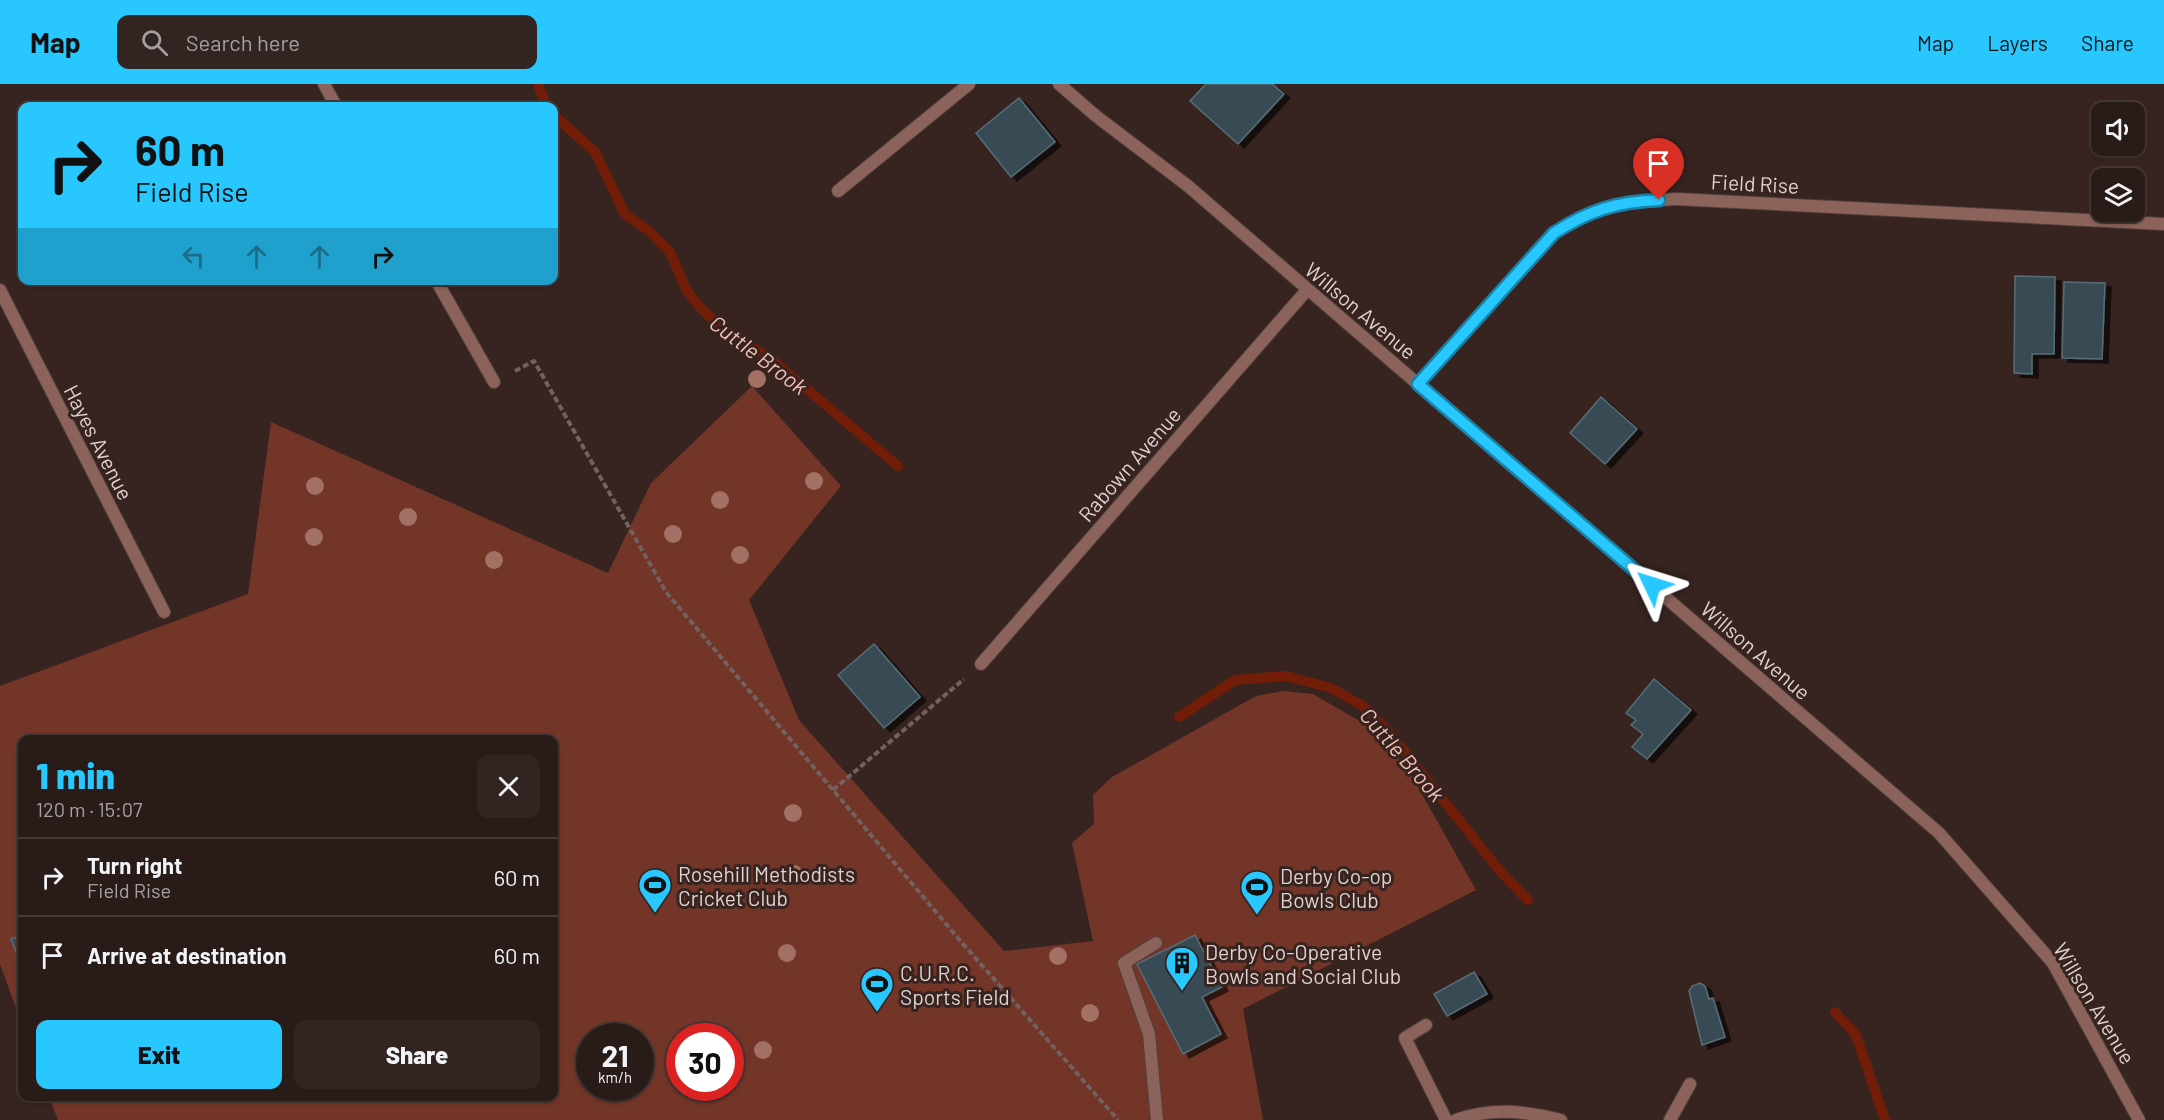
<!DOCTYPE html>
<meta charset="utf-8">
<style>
body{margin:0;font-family:Barlow,sans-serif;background:#312421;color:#f1f3f6;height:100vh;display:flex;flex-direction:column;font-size:22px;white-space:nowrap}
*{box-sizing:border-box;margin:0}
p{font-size:20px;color:#a5a1a2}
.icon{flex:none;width:33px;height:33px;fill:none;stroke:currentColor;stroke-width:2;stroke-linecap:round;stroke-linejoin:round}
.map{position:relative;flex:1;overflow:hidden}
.drawer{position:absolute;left:18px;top:651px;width:540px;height:366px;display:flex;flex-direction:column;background:#291b18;border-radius:12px;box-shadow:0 2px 4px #0004,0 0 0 2px #453937}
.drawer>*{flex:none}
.banner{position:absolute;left:18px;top:18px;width:540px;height:183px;border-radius:12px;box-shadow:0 2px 4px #0004,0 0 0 2px #453937;background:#28c8ff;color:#111;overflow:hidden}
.buttons{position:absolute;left:2091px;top:18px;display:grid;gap:12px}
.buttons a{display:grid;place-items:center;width:54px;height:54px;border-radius:12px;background:#291b18;box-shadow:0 2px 4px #0004,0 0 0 2px #453937;font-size:30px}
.speed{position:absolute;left:576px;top:939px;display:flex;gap:12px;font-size:30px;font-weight:700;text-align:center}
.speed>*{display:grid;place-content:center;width:78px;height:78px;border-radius:50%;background:#291b18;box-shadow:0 2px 4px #0004,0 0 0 2px #453937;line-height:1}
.speed small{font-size:15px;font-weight:400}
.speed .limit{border:9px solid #d22;background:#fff;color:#111}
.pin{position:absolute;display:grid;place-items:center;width:51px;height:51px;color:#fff;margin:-62px -26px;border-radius:50% 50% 50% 0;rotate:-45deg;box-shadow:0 0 6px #0007}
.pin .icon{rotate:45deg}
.me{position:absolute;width:66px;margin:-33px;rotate:311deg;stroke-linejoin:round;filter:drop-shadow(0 0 4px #0008)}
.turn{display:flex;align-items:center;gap:21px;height:126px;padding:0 18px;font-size:27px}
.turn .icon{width:78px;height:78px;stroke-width:2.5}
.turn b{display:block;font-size:42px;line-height:51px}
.lanes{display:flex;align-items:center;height:57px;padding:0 18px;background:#0003;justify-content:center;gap:30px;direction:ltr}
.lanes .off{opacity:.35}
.round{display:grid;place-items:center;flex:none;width:63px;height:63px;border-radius:12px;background:#312421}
.overview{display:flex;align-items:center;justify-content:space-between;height:102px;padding:0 18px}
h1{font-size:36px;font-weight:800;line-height:45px;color:#28c8ff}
.action{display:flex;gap:12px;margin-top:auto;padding:12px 18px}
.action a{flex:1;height:69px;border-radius:12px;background:#28c8ff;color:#111;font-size:24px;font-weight:800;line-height:69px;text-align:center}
.action a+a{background:#312421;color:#f1f3f6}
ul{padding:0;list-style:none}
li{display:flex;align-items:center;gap:18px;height:78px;padding:0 18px;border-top:2px solid #453937}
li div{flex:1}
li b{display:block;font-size:22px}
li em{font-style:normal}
header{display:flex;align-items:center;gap:36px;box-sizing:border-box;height:84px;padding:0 30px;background:#28c8ff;color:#111}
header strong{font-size:28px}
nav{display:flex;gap:33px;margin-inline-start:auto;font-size:21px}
.search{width:420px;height:54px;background:#312421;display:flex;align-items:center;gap:15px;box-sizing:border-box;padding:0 21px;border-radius:12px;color:#a5a1a2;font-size:22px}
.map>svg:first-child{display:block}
.green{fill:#723527;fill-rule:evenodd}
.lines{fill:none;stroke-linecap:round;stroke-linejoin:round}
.stream{stroke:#721d08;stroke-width:10}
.building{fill:#374c55;stroke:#576d77;stroke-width:1.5;filter:url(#shadow)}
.lane-casing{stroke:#52403c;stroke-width:14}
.street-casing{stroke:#52403c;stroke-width:14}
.path{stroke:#72615e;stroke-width:4;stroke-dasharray:6 3;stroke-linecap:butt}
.lane{stroke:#8c635a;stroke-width:12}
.street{stroke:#8c635a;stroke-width:12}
.tree{fill:#a27065}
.route-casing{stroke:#1a82a6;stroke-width:15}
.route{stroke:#28c8ff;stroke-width:10}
.labels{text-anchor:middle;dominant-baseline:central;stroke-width:6;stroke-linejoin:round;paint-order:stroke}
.street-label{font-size:21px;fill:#ded1ce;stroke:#372420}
.poi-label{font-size:21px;fill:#ded1ce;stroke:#372420;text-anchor:start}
.water-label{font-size:22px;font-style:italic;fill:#f4c1b5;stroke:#372420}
</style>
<header>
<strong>Map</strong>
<div class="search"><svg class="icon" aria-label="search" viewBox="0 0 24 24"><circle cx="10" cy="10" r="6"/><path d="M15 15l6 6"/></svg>Search here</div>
<nav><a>Map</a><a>Layers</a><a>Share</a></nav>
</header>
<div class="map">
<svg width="2164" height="1036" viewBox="0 0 2164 1036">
<defs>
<filter id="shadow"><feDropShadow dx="6" dy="4" stdDeviation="0" flood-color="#0009"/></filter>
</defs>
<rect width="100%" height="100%" fill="#372420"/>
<path class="green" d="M752,302L841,402L749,516L799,636L1004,867L1093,857L1072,759L1094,740L1093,711L1112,693L1256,612L1283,607L1313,610L1375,646L1409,687L1476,806L1243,925L1263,1036H58L49,1013L554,1012V656H22V941L0,880V602L248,510L271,338L608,489L651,399ZM590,952H640V1004H590ZM680,952H730V1004H680Z"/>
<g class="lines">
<path class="stream" d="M538,0L546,22
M554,31L595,68L625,130L650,148L670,168L687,207L699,222L722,245L770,274L898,382
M1179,633L1235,596L1286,592L1331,604L1363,622L1389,648L1499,786L1528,816
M1835,928L1856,951L1885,1036"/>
</g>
<path class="building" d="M1206,0H1272L1284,10L1238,60L1190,17Z
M1019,14L1055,58L1011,93L976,49Z
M2015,192L2055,193L2054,270H2032V290L2014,289Z
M2064,198L2105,199L2102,275L2062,274Z
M1601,313L1637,345L1605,380L1570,349Z
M874,560L920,613L884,644L838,591Z
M1654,595L1691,626L1647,675L1632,663L1643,650L1631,641L1636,636L1626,629Z
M22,851V880L21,881L11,855Z
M1195,851L1222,903L1202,913L1221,950L1183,970L1137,880Z
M1474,888L1487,910L1447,932L1434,910Z
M1700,899L1705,902L1709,915L1713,914L1725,953L1702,961L1689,907L1692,902Z"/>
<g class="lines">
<g class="lane-casing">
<path id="lane" d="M1156,859L1124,879L1149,950L1157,1036"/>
</g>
<g class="street-casing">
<path id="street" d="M324,0L336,22
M1059,0L1096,32L1188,102L1939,749L2053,879L2139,1036
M838,107L969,0
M436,196L494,298
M0,206L164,528
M1418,300L1554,149C1600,119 1624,118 1677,115L2164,140
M981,580L1307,206
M1426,941L1405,954L1446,1036
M1456,1036C1492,1023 1524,1027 1561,1036
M1670,1036L1690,1000"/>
</g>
<path class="path" d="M515,287L534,277L666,508L957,853L1118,1036
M833,706L964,595"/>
<use href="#lane" class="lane"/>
<use href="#street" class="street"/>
</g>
<g class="tree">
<circle cx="757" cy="295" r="9"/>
<circle cx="814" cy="397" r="9"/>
<circle cx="315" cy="402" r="9"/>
<circle cx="720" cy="416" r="9"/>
<circle cx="408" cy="433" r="9"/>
<circle cx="673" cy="450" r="9"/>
<circle cx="314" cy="453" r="9"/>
<circle cx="740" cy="471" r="9"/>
<circle cx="494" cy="476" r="9"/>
<circle cx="793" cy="729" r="9"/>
<circle cx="794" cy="790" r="9"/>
<circle cx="787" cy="869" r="9"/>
<circle cx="1058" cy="872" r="9"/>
<circle cx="1090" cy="929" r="9"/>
<circle cx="763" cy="966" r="9"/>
</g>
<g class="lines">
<g class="route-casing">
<path id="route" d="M1652,501L1418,300L1554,149C1590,126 1616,118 1659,116"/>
</g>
<use href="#route" class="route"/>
</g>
<defs>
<g id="stadium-pin" transform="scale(1.725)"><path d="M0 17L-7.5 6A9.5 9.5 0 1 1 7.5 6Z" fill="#28c8ff" stroke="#372420"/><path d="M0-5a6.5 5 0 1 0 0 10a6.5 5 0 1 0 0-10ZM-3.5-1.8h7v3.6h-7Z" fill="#111"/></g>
<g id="building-pin" transform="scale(1.725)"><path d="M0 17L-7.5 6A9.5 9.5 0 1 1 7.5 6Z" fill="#28c8ff" stroke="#372420"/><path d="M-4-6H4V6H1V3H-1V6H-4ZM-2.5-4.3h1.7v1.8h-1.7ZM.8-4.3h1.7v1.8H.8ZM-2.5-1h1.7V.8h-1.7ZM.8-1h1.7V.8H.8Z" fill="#111"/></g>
</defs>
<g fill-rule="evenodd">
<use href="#stadium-pin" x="655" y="801"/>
<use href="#stadium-pin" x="1257" y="803"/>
<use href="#building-pin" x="1182" y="879"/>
<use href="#stadium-pin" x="877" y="900"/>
</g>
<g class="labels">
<g class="street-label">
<text transform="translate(1755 99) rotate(3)">Field Rise</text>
<text transform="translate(1361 226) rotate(40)">Willson Avenue</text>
<text transform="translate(99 358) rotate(63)">Hayes Avenue</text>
<text transform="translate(1129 380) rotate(-49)">Rabown Avenue</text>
<text transform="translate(1756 566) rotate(41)">Willson Avenue</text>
<text transform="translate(2095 919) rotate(59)">Willson Avenue</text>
</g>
<g class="poi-label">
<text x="678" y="789">Rosehill Methodists<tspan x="678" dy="24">Cricket Club</tspan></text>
<text x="1280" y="791">Derby Co-op<tspan x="1280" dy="24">Bowls Club</tspan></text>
<text x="1205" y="867">Derby Co-Operative<tspan x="1205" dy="24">Bowls and Social Club</tspan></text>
<text x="900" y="888">C.U.R.C.<tspan x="900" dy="24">Sports Field</tspan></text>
</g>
<g class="water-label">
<text transform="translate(759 270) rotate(37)">Cuttle Brook</text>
<text transform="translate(1403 670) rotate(49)">Cuttle Brook</text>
</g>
</g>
</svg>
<div class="buttons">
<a><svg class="icon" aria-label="sound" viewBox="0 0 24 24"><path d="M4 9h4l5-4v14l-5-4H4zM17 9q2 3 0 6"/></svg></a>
<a><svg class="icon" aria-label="layers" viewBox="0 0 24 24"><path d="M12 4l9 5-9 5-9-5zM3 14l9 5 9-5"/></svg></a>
</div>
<div class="speed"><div>21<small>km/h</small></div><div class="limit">30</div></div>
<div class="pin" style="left:1659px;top:116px;background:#d93025"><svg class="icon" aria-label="arrive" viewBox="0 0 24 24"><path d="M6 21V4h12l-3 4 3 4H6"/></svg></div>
<svg class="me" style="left:1652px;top:501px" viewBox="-20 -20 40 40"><path d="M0-17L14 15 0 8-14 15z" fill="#28c8ff" stroke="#fff" stroke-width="4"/></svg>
<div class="banner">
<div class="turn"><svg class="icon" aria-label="right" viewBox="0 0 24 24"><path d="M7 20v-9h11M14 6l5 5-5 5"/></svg><div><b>60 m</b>Field Rise</div></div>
<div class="lanes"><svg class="icon off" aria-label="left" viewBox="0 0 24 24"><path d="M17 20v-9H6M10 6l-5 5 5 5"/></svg><svg class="icon off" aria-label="ahead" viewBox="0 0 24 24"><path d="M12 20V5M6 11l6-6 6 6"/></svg><svg class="icon off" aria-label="ahead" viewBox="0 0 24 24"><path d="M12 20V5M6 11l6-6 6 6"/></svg><svg class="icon" aria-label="right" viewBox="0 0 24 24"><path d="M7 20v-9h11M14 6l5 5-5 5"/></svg></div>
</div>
<section class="drawer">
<div class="overview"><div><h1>1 min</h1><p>120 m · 15:07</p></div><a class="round"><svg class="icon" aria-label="close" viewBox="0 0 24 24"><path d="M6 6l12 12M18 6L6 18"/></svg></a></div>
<ul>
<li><svg class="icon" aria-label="right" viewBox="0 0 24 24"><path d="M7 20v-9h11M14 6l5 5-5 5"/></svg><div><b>Turn right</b><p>Field Rise</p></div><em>60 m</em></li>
<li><svg class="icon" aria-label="arrive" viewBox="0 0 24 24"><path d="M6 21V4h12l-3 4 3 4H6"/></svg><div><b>Arrive at destination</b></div><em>60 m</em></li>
</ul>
<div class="action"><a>Exit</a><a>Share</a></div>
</section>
</div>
